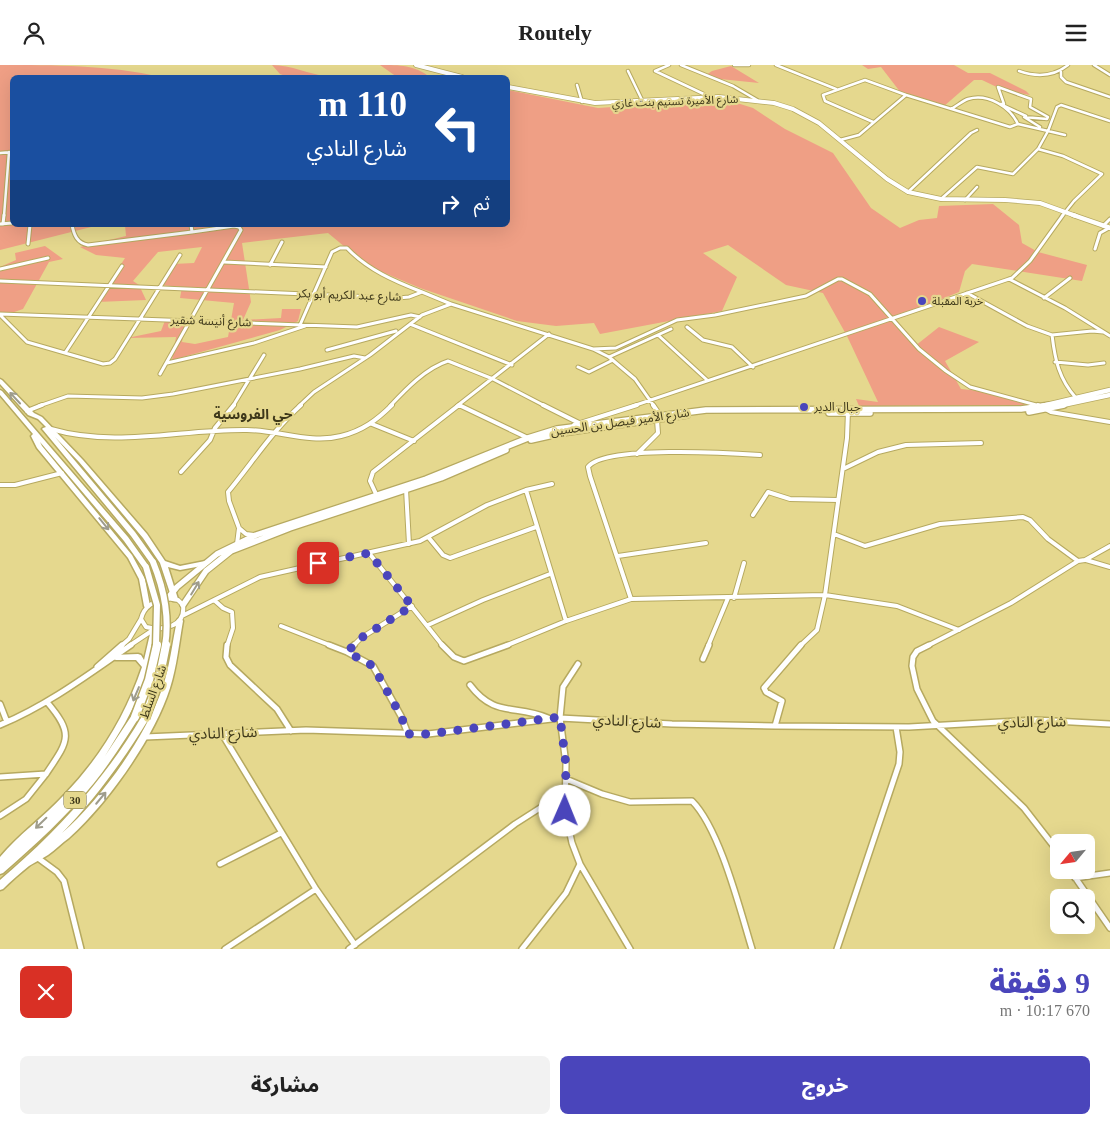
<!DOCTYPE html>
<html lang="ar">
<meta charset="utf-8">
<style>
body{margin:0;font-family:"Times New Roman","Noto Sans Arabic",serif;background:#f2f2f2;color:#222;direction:rtl;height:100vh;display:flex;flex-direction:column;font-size:19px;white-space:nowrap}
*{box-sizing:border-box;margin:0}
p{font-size:16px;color:#767676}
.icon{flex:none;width:28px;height:28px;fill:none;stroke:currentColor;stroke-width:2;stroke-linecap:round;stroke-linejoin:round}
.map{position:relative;height:884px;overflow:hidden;direction:ltr}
.panel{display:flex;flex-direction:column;background:#fff;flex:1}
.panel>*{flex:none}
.hud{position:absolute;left:10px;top:10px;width:500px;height:152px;border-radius:8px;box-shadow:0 5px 20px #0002;direction:rtl;background:#1a4fa0;color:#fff;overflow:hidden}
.needle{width:32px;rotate:241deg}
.tools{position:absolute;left:1050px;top:769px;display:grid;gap:10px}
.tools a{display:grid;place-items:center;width:45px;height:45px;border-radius:8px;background:#fff;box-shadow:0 5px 20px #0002;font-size:25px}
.pin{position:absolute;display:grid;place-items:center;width:42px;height:42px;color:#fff;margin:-21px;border-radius:10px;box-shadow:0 2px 8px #0006}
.me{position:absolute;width:55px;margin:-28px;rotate:1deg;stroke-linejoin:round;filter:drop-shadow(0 0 4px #0008)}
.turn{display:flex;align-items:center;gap:18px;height:105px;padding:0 20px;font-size:22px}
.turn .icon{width:65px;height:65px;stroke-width:2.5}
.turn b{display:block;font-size:35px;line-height:42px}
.then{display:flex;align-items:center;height:48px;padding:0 20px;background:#0003;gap:10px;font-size:19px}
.round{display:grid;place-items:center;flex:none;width:52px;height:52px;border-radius:8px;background:#f2f2f2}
.summary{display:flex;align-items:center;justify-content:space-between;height:85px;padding:0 20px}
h1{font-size:30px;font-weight:800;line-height:38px;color:#4a45bb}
.action{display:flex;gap:10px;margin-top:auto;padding:10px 20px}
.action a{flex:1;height:58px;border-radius:8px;background:#4a45bb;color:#fff;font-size:20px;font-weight:800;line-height:58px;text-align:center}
.action a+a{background:#f2f2f2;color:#222}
header{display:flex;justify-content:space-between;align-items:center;height:65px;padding:0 20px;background:#fff;font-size:22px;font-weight:800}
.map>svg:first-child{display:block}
.green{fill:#ef9f85}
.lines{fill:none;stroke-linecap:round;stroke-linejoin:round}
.street-far3-casing{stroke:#b6a960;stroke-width:4.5}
.street-far2-casing{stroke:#b6a960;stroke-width:5}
.street-far1-casing{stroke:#b6a960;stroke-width:6}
.street-casing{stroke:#b6a960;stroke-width:8}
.secondary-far2-casing{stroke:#b6a960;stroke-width:5.5}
.secondary-far1-casing{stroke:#b6a960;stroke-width:6}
.secondary-casing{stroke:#b6a960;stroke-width:8}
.primary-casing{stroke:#b6a960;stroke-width:3}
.street-far3{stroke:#fff;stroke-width:2.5}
.street-far2{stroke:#fff;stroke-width:3}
.street-far1{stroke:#fff;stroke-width:4}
.street{stroke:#fff;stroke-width:5}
.secondary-far2{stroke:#fff;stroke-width:4}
.secondary-far1{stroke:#fff;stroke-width:4.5}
.secondary{stroke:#fff;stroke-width:5.5}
.primary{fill:#fff;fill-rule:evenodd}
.primary-bridge-far1-casing{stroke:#b6a960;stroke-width:9;stroke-linecap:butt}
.primary-bridge-casing{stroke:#b6a960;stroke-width:11;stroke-linecap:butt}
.primary-bridge-far1{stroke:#fff;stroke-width:6}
.primary-bridge{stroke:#fff;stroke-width:8}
.oneway{stroke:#9e9c8c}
.route{stroke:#4a45bb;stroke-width:9;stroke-dasharray:0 16.2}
.poi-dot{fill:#4a45bb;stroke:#e5d88e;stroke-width:2}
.labels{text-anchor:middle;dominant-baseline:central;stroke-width:4.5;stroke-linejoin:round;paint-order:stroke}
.far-street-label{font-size:11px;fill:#3e381a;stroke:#e5d88e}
.far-poi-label{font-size:11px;fill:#3e381a;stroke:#e5d88e;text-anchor:start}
.shield{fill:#e5d88e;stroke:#70683d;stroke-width:1}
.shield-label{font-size:11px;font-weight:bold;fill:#3e381a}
.street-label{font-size:12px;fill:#3e381a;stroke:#e5d88e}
.poi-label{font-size:12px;fill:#3e381a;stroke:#e5d88e;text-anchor:start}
.neighbourhood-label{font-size:14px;font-weight:bold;fill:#3e381a;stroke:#e5d88e}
.near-street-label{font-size:15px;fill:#3e381a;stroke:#e5d88e}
</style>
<header><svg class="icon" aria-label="menu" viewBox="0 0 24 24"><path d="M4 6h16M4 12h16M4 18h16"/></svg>Routely<svg class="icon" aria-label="person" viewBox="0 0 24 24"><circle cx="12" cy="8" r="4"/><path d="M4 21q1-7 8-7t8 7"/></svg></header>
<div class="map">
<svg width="1110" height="884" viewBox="0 0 1110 884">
<rect width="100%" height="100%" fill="#e5d88e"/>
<path class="green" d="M0,0C54,0 109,0 161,12H12V160H99L0,185Z
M272,0C291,0 309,9 328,12H288L280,9Z
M380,0C400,0 414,0 430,12H397Z
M862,0H954L968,8H990L1026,26L1030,30L1003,25L982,15H974L943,42L901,28L881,2L868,4Z
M731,1L759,18L720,14L706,10L712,6Z
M508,25L598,43L712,35L737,38L753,43L785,64L833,88L871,143L900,163L919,155L937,153L939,141L993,139L1019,160L1022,178L1038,187L1087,200L1082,216L972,199L965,206L959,227L893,254L915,281L939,262L979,277L945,296L961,324L990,327L1023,334L1025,340L859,341L856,334L878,337L847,271L823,228L786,220L728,180L703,188L737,212L722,246L600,269L594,258L556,261L517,256L420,223L368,201L328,168L242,178L251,237L243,255L281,253L282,244H301L298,256L280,265L172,295L176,272L127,273L161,266L166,253H186L182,277L195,279L228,272L234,238L180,233L182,222L160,220L173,199L194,198L202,182L158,187L133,216L139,220L146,235L97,237L125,193L96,190L80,182L126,171L125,160H508Z
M45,181L63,194L49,197L23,244L0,252V202L16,195L15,188Z"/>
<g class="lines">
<g class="street-far3-casing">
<path id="street-far3" d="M669,0L655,6L710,32
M681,0L733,21L757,35
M734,0H749
M776,0L836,24
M1094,0L1110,10
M628,6L643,37
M1019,6C1036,12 1053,12 1068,0
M1061,7V12L1066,17L1110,32
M577,20L582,37
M951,44C957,41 962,36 968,34C988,28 1010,42 1018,59
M1026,51L1000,39H1004L998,22L1031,34L1030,42L1048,52L1047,54L1024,52L1040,62
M873,57L825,36L823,30L865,15L906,30
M840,75L859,70L906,30L1010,62L1018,59L1048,66L1057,42L1061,40L1110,56
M1038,84L1063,91L1102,109L1074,136L1062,151
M0,88L12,87
M908,127L971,68L977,65
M941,134L977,102L1013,109L1038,84L1048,66L1065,70
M965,135L977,122
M4,151L9,87"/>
</g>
<g class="street-far2-casing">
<path id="street-far2" d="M0,159L12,158
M3,159L4,150
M72,160C74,170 77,178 88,180L192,167L191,160
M1103,161L1110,154
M28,179L30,160
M1095,184L1100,168L1109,163
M224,197L326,202
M270,200L282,177
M0,204L48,193
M1009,214L1065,243L1110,271
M0,216L398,233L409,232L422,227L451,239L422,250L370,290L314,327L299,341
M967,228L1027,261L1052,270
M1044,233L1070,213
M451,239L593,284L609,292
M0,249L357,262L411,250L420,252
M0,250L27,277L103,299L110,298L115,294L180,190
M410,259L512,300
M300,260L332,187L340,183H347C368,205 394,216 422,227
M687,262L703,275L732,282L753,302
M658,270L707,315
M593,284L616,283L677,255L715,250L806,231L838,214H842L870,229L919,284L946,306L970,322L1040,341
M327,285L396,266
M65,288L122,201
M1055,297L1088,300L1104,298
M167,298L254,278L305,261
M578,302L589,307L613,295
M160,309L241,165L239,162L234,161L192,167
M1076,333C1059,314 1055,295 1052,270L1092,266L1103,267
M459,340L461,341
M39,341L68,331L142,333L173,329L300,304L354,291L365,293
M233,341L264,290
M390,341C406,324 426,303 448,296L493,314L545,341
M457,341L549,269
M633,341L1012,213L1030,196L1063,150
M654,341L635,314L609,292L671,264"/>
</g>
<g class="street-far1-casing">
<path id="street-far1" d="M459,340L528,373
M543,340L579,358
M653,340L660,350
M1038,340L1051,347L1110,357
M27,346L42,340
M372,359L414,376
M574,360L637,340
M51,364C116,383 181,364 247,365C278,365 310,379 341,371C362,366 377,355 392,340
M637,389L658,368L657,355
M843,404L878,387L906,380L981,378
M181,407L210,375L215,363L234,340
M0,420H15L62,408
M406,424L409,479
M526,425L566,556
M376,429L370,416L373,407L459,340
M753,450L768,427L790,434L838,435
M239,463L246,469L254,470
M834,469L865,481L940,459L1023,452L1030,455L1048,474L1078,496
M429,473L443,490L450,493L536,462
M237,479L239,463L229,436L228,427C252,398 273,365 301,340
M369,488L443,581
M618,491L706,478
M1086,495L1110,502
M167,533L178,535L183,540C186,562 162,566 146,562L141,554C144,541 154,536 167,533Z
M734,533L744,498
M631,534L590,411L588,402C604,380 731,388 760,390
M214,535L223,543L232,547L233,563L227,581
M184,550L260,512L420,476L487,440L526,425L552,419
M428,560L483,535L550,509
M281,561L332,581
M121,581L129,574L141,554
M129,581L153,565
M353,581L361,573L412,541
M505,581L566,556L631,534L825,530L847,373L848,346
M708,581L728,533
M800,581L817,565L825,530L897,541L959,565
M927,581L1011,538L1078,496L1085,495L1110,481"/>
</g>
<g class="street-casing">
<path id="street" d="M227,580L226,592L230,600L277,644L291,666
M329,580L347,587
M354,580L347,587L373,601L401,651L408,669
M442,580L454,592L464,596L508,580
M929,580L917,586L913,592L912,601L917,624L933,656L1024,743L1059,788
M703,594L709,580
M97,602L122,580
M470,620C495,653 515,639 548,653
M0,639L7,657
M0,660C48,640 89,609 131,580
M775,661L782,636L766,627L764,623L801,580
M222,669L316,824L355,880
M145,672L306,665L428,669L560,653L672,659L775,661L909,662L1035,655L1110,659
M46,709C68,676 75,670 47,637
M0,712L46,709L26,734L0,751
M566,714L602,729L630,737L692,736C720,764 740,845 752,884
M38,793L57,807L64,816L81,884
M220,799L281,768
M580,799L630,884
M1070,805L1110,863
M1075,813L1110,808
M225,884L316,824
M349,884L515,759L565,727
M522,884L566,828L580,799L572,778L565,746L566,699L560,653L563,622L578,599
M837,884L899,699L900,687L896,662"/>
</g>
<g class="secondary-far2-casing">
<path id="secondary-far2" d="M416,0L462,12
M508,22L595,38L719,32L774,38L793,44L819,58L887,114L908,127L941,134L1005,135L1040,138L1076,151"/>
</g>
<g class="secondary-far1-casing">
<path id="secondary-far1" d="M1073,150L1110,163
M1042,341L1110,325
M1058,341L1110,330"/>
</g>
<g class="secondary-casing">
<path id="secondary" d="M1029,347L1064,340
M829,348H870
M531,375L562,368L687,350
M168,533L177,522L217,489L256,470L426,414L528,373L557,364L706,345L1021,344L1050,340
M183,540L206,506L231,486L290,463L441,413L506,385"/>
</g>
<g class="primary-casing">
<path id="primary" d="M0,314L2,315L34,348L42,352L83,395L147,469L165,496L180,501L205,496H207L208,498L207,500L180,505L168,502L178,534L177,536H173L172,534L160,498L143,473L79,397L55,372L135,467L155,495L156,497L155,499H151L131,471L43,365L42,364L43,363L46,362L38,354L28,350L0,319Z
M0,325L2,326L128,472L148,500L149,502L148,504H144L124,476L40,377L42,381L132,490L145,514L150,541L149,543H145L144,541L139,514L128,493L37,383L31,371L33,369L0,330Z
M180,553L182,554L183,556C179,578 177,601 170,623C154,673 108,738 69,773C62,778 55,785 48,790C42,794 35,797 29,801C20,808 11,816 3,824L0,825V815C34,786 66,755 94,720C112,698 128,675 142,651L145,650L148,651L149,653L148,655C123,696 95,734 62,768C101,734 145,673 162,624C170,602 172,578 177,556L178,554Z
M154,566L156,567L158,569L149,602L150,603L137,635L125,658L105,691L132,650L135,649L138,650L139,652L138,654C124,676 110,698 94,718C67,751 35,780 3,808L0,809V792C19,769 44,752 64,730C99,694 126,650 142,602L136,595H116L113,594L112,592L113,590L138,589L141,590L144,595L150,569L152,567Z"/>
</g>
<use href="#street-far3" class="street-far3"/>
<use href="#street-far2" class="street-far2"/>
<use href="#street-far1" class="street-far1"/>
<use href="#street" class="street"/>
<use href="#secondary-far2" class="secondary-far2"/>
<use href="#secondary-far1" class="secondary-far1"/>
<use href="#secondary" class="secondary"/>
<use href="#primary" class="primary"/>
<g class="primary-bridge-far1-casing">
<path id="primary-bridge-far1" d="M153,497C164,524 170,552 165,581
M146,502L157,540L156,581"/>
</g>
<g class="primary-bridge-casing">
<path id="primary-bridge" d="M135,652L149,615L157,580
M145,653L159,615L166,580"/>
</g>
<use href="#primary-bridge-far1" class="primary-bridge-far1"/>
<use href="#primary-bridge" class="primary-bridge"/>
</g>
<defs><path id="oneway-shaft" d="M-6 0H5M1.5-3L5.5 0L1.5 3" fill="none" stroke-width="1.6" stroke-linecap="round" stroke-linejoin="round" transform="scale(1.25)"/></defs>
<g class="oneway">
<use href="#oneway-shaft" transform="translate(15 333) rotate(-133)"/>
<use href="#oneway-shaft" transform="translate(104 459) rotate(51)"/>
<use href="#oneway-shaft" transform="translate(195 523) rotate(-59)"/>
<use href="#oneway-shaft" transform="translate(136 629) rotate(113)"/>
<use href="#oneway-shaft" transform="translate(101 733) rotate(-50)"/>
<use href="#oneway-shaft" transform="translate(41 758) rotate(136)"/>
</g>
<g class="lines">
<path class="route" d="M318,498L369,488L412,541L361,573L347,587L373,601L401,651L408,669H428L560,652L566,700L565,746"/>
</g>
<g class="poi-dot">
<circle cx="922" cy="236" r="5"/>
<circle cx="804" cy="342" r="5"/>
</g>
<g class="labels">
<g class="far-street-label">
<text transform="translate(675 36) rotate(-2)">شارع الأميرة تسنيم بنت غازي</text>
</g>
<g class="far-poi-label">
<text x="932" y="236">خربة المقبلة</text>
</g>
<rect class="shield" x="64" y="726.5" width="22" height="17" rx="4"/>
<g class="shield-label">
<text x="75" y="735">30</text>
</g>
<g class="street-label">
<text transform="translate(349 230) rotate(2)">شارع عبد الكريم أبو بكر</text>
<text transform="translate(211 256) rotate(2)">شارع أنيسة شقير</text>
<text transform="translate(620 357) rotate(-8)">شارع الأمير فيصل بن الحسين</text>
<text transform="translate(153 627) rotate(-70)">شارع السلط</text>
</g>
<g class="poi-label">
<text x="814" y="342">جبال الدير</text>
</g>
<g class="neighbourhood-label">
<text x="253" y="349">حي الفروسية</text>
</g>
<g class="near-street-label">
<text transform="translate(627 656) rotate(3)">شارع النادي</text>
<text transform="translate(1032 657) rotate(-1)">شارع النادي</text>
<text transform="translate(223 668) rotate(-2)">شارع النادي</text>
</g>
</g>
</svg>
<div class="tools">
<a><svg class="needle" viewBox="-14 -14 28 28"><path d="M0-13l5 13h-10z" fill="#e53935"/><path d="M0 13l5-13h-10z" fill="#767676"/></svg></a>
<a><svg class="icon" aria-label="search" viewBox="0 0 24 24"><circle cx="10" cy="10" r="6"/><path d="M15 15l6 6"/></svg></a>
</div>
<div class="pin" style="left:318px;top:498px;background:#d93025"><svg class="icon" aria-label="arrive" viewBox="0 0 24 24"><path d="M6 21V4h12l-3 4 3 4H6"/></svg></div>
<svg class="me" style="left:565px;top:746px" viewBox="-20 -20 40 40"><circle r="19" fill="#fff"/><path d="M0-13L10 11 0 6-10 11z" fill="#4a45bb"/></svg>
<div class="hud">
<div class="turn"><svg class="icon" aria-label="left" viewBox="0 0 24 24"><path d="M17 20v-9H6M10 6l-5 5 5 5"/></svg><div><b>110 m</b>شارع النادي</div></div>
<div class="then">ثم<svg class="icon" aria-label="right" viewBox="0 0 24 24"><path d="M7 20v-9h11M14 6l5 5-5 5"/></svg></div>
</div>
</div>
<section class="panel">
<div class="summary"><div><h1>9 دقيقة</h1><p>670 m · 10:17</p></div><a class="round" style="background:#d93025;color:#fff"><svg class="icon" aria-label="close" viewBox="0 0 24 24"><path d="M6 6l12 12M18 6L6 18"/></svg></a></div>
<div class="action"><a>خروج</a><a>مشاركة</a></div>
</section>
